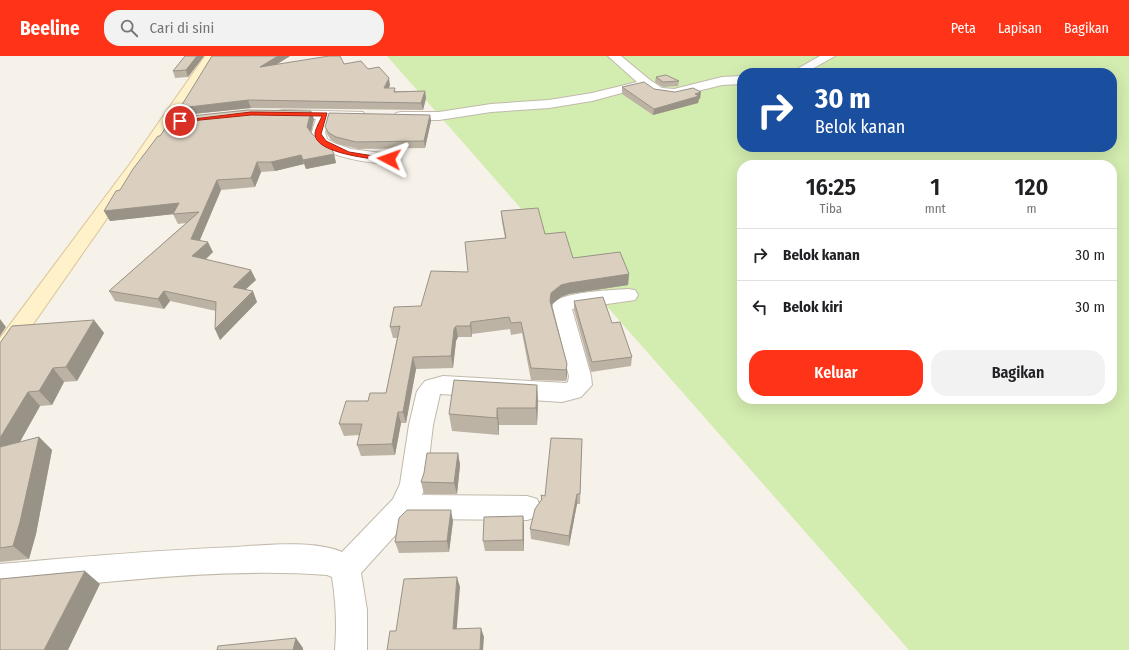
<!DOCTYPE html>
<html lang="id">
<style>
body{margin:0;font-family:"Fira Sans Condensed",sans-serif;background:#f2f2f2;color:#202124;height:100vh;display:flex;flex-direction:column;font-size:15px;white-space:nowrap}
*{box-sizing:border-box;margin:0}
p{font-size:13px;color:#757577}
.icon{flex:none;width:22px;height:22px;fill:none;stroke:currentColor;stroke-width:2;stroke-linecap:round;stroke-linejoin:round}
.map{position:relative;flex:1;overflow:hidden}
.details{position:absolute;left:737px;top:104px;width:380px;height:244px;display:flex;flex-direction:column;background:#fff;border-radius:16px;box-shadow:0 4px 16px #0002}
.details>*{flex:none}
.top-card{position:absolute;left:737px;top:12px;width:380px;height:84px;border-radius:16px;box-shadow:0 4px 16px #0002;background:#1a4fa0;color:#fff;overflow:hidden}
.pin{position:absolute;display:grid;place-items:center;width:34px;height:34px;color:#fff;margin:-17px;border:2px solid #fff;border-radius:50%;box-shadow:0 1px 4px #0007}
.me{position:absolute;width:44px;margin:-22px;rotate:274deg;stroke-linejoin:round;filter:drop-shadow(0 0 3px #0008)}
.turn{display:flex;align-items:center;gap:14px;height:84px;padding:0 12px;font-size:18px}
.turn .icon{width:52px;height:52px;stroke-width:2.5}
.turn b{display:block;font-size:28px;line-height:34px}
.eta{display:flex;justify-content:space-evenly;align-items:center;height:68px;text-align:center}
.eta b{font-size:24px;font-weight:600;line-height:28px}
.button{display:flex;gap:8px;margin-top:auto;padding:8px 12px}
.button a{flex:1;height:46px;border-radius:16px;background:#ff3317;color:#fff;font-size:16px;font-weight:600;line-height:46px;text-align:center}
.button a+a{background:#f2f2f2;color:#202124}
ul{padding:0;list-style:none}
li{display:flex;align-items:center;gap:12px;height:52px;padding:0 12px;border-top:1px solid #e0e0e0}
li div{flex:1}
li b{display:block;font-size:15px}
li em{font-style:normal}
header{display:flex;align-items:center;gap:24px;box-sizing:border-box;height:56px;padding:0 20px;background:#ff3317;color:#fff}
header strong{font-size:19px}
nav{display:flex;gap:22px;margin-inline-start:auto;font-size:14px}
.search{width:280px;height:36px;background:#f2f2f2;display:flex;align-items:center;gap:10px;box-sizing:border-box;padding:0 14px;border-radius:16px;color:#757577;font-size:15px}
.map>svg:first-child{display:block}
.green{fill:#d3ecaf;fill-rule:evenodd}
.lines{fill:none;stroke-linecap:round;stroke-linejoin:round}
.street-casing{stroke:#c2b9ab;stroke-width:2}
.secondary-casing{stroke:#d9c596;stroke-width:2}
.street{fill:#fff;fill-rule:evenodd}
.secondary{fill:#fff1ca;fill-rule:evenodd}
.wall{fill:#bcb3a5}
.shaded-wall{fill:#999286}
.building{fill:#dbd0c0;stroke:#999286}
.route{fill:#ff3317;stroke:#a6210f}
</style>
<header>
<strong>Beeline</strong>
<div class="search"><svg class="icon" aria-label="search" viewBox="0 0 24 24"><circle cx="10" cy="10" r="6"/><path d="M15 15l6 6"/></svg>Cari di sini</div>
<nav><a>Peta</a><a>Lapisan</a><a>Bagikan</a></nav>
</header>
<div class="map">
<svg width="1129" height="594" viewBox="0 0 1129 594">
<rect width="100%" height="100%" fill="#f6f1e9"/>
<path class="green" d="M387,0H1129V594H909ZM742,17H1112V91H742ZM742,109H1112V343H742Z"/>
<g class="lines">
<g class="street-casing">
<path id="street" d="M608,0H621L650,24L662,32L674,33L722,21L742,20V28L722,29L674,41L654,38L644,31L592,45L549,52L491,56L439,64H401L396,63L394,60L396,57L401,56H439L491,48L549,44L592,37L637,26Z
M820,0H835L805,17H790Z
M283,54L363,56L365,59L363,62L330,63L325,76L327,83L334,87L351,93L389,98L394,100L397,103L394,106C378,110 338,102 323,93C317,90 314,85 311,79L316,63L278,61L276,58L278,55Z
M628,233L635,234L638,239L635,244L572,253L591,320L592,329L581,341L562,346L440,338L433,369L426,428L422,439L527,440L537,443L541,452L537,461L527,464L410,463L361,517L367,554V594H335C337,570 336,546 332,521L327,519C218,511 108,527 0,536V508C79,501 157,494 236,491C266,489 314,484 342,496L393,443L400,428L409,369L417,335L425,325L443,320L566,327L568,326L569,320L552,256C552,251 552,248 556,245C566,236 613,234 628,233Z"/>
</g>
<g class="secondary-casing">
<path id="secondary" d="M205,0H217L145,108L8,304L0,306V282L132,105Z"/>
</g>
<use href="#street" class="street"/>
<use href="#secondary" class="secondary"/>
</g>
<path class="wall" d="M185,0H204L188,21L175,22L173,15Z
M212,0H290L277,8H344L368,13L390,29L389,32L396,35H425L426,42L423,54L251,52L183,59Z
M656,21L679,25L678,30L663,31L655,26Z
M622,31L654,33L700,43H699L698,47L653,59L622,38Z
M430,59L431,65L425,92L358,93L338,88L331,84L327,78L325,71Z
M314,63L311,76L313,79L334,98L336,107L306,113L304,108L275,115L261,116L255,131L221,134L200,184L213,196L205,203L256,224L245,234L257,246L220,284L215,273L216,255L170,245L164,253L115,245L109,235L186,167L178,168L173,158L110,165L104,155L120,134Z
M501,155L545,178L573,202L629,218L628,229L569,238L561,241L552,248L567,308V319L566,325L531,324L522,277L511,279L510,273L472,278V281H458L456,285L453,312L416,313L406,367H401L395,399L361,400L357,389L359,379L344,380L339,368L368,345L386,337L397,282H393L390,271L421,250L468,216L505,182L502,166Z
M574,245L612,267L632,301L631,310L591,316L574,254Z
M94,264L104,277L77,325L64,326L52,349L40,350L20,386L39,381L52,394L36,478L29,503L0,506V287Z
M537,329L538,346L537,369H499V379L452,375L449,358Z
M582,383L580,448H577L569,490L531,483L530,473L541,444V439L545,440Z
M458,397L460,409L457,438H424L421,426Z
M523,460L524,471V495H485L483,485Z
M453,465L449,496L399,497L395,486Z"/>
<path class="shaded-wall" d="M197,0H204L188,21L186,14Z
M278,0H290L263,17L260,11Z
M389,22L390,29L385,39L384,32Z
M425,35L426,42L423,54L421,47Z
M701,36L700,43H699L698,47L653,59L654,53Z
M248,44L251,52L183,59L180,52Z
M311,55L314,63L310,80L307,71Z
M430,59L431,65L425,92L424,85Z
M334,98L336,107L306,113L303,104Z
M301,99L304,108L275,115L271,106Z
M257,106L261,116L255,131L251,122Z
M217,124L221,134L196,193L191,183Z
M179,147L184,157L110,165L104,155Z
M208,186L213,196L198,211L192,200Z
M251,214L256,224L237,241L233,231Z
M629,218L628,229L569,238L561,241L552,248L551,256L550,245L551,237L561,229L569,227Z
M164,235L170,245L164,253L158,243Z
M253,235L257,246L220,284L215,273Z
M0,263L6,271L0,280Z
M94,264L104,277L77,325L66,311Z
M471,266L472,278V281L470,270Z
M456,270L458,281L456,285L453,312L451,300L454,273Z
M413,301L416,313L406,367L403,356Z
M567,308V319L566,325V314Z
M53,312L64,326L52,349L39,335Z
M537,329L538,346L537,369L536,352Z
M28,336L40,350L8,407L0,399V382Z
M497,352L499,369V379L497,362Z
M398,356L401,367L395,399L392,388Z
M39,381L52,394L36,478L29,503L13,490Z
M458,397L460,409L457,438L454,427Z
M577,438V448L569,490V480Z
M451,454L453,465L449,496L447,485Z
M523,460L524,471V495L523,484Z
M85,515L100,528L68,594H44Z
M457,521L460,531L456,582L453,573Z
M481,572L484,581L483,594H480Z
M296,582L303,592V594H293Z"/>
<path class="building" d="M185,0H197L186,14L173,15Z
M212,0H278L260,11L329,0H340L344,8L361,5L368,13L379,11L389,22L384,32H395L394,36L425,35L421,47L248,44L180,52Z
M666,19L679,25L663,26L656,21Z
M644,26L654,33L675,36L693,32L701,36L695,38L699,40L654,53L622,31Z
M248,54L311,55L307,71L313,79L330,90L334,98L303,104L301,99L271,106H257L251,122L217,124L191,183L208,186L192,200L251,214L233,231L253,235L215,273L216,246L164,235L158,243L109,235L199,156L173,158L179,147L104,155L116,135L120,134L133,113L158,80H160L172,62Z
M329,57L430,59L424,85L356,86L336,81L329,77L325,71Z
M538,152L545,178L565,176L573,202L620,196L629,218L569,227L561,229L551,237L550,245L567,308L566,314L531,312L521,266L511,267L509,261L471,266L470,270H456L454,273L451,300L413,301L403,356H398L392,388L357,389L362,368H339L346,345H368L370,337H386L400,270L390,271L394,251L421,250L431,215L468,216L465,186L506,182L501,155Z
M603,241L612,267L620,266L632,301L592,306L574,245Z
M94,264L66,311L53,312L39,335L28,336L0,382V287L12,270Z
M454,324L537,329L536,352H497V362L449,358Z
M39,381L20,466L13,490L0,492V391Z
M551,382L582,383L580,438H577L569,480L530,473L535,453L542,443L541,439L545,440Z
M427,397H458L454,427L421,426L424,417Z
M407,454H451L447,485L395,486L399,462Z
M523,460V484L483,485L484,461Z
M85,515L44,594H0V523Z
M457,521L453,573L481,572L480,594H387L390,575H396L404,523Z
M296,582L293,594H217L218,590Z"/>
<path class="route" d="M251,56L327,57L321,78L326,85L349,96L392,103L389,105C375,103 315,98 315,78C315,73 320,65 322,60L251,59L180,66L177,65Z"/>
</svg>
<div class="pin" style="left:180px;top:65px;background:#d93025"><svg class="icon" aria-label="arrive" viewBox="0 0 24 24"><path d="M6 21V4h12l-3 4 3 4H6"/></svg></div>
<svg class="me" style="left:389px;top:103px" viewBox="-20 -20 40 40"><path d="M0-17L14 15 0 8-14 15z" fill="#ff3317" stroke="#fff" stroke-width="4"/></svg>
<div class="top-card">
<div class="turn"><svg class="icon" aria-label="right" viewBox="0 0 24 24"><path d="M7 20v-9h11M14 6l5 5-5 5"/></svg><div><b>30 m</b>Belok kanan</div></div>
</div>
<section class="details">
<div class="eta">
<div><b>16:25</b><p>Tiba</p></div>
<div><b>1</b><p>mnt</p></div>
<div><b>120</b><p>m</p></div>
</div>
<ul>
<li><svg class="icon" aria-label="right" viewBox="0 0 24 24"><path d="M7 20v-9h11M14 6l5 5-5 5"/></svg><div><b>Belok kanan</b></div><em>30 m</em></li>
<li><svg class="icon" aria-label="left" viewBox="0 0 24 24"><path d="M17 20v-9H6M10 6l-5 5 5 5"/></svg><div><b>Belok kiri</b></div><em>30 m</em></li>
</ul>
<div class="button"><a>Keluar</a><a>Bagikan</a></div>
</section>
</div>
